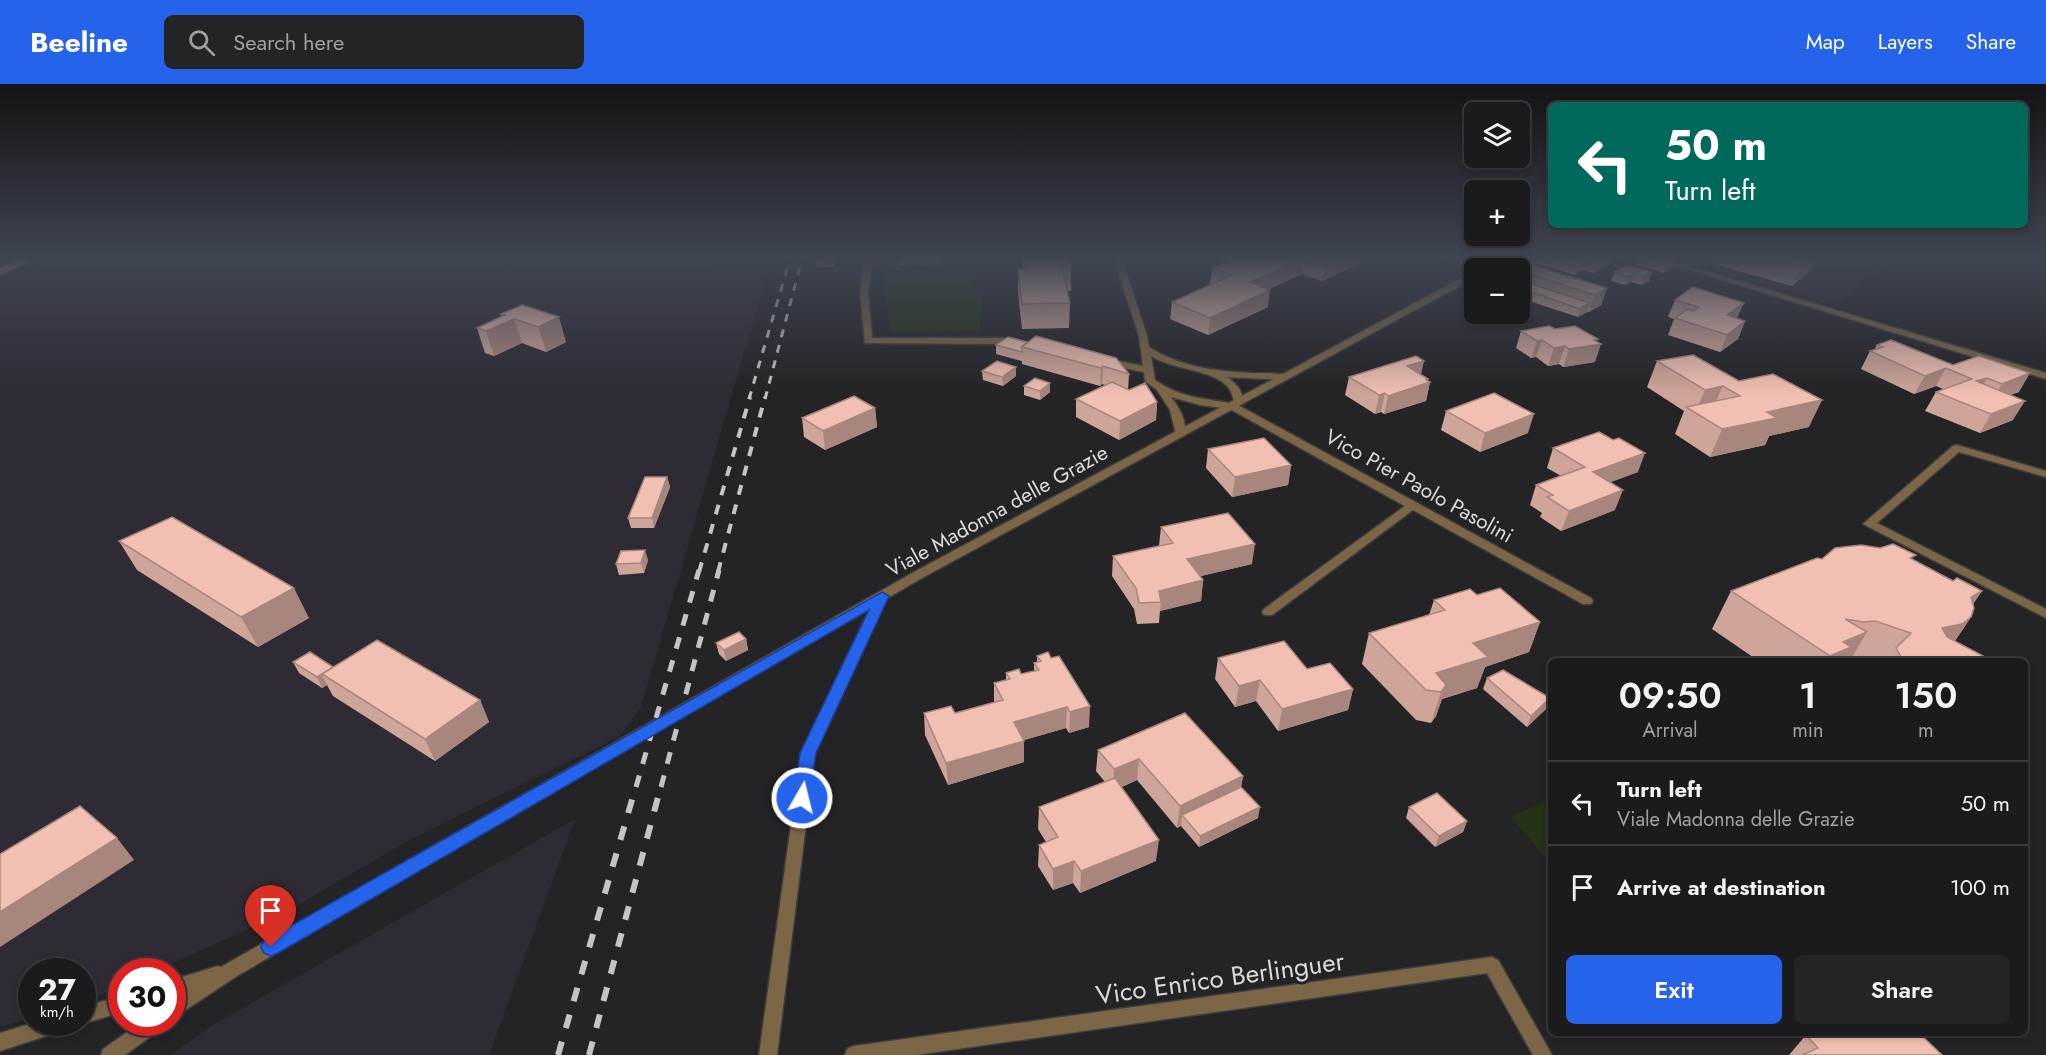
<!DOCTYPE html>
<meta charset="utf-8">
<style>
body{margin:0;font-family:Jost,sans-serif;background:#242325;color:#f1f3f6;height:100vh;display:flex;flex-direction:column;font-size:22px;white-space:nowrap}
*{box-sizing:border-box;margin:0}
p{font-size:20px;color:#a0a1a3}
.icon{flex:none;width:33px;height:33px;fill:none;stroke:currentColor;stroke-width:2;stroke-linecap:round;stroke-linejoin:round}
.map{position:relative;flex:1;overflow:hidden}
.drawer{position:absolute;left:1548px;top:574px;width:480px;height:378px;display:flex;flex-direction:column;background:#1b1a1c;border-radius:9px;box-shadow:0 3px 9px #0003,0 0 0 2px #39383b}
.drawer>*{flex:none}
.top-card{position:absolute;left:1548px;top:18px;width:480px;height:126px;border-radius:9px;box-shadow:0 3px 9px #0003,0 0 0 2px #39383b;background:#00695c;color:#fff;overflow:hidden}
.fabs{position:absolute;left:1464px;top:18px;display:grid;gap:12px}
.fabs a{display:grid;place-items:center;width:66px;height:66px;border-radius:9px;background:#1b1a1c;box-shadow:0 3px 9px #0003,0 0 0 2px #39383b;font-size:30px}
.speed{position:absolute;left:18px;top:874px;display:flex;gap:12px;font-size:30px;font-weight:700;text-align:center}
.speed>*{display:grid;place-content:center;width:78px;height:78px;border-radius:50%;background:#1b1a1c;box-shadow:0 3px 9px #0003,0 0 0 2px #39383b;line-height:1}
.speed small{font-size:15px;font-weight:400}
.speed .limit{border:9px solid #d22;background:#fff;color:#111}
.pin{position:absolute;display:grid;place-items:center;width:51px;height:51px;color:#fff;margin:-62px -26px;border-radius:50% 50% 50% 0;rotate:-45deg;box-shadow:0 0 6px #0007}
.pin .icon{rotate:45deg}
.me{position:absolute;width:66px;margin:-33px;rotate:8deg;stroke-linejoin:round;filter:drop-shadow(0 0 4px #0008)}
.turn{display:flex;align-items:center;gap:21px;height:126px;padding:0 18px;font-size:27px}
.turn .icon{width:78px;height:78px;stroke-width:2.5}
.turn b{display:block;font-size:42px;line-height:51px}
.eta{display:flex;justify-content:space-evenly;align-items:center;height:102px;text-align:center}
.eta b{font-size:36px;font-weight:600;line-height:42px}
.action{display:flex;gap:12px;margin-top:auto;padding:12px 18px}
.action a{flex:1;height:69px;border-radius:9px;background:#2563eb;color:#fff;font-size:24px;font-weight:600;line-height:69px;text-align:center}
.action a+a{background:#242325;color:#f1f3f6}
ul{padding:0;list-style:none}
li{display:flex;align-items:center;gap:18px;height:84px;padding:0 18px;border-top:2px solid #39383b}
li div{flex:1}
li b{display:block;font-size:22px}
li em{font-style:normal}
header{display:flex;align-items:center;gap:36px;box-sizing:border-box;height:84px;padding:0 30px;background:#2563eb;color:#fff}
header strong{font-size:28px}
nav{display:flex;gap:33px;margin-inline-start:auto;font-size:21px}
.search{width:420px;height:54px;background:#242325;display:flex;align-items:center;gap:15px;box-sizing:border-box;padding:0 21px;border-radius:9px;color:#a0a1a3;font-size:22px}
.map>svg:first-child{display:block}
.built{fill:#2f2b34}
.green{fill:#263216}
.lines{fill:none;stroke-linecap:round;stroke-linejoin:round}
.minor-casing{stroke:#3e3d40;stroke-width:3}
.tertiary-casing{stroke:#3e3d40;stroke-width:3}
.trunk-casing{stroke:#3e3d40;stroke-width:4}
.minor{fill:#7c6646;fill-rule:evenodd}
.tertiary{fill:#7c6646;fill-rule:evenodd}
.trunk{fill:#e8b668;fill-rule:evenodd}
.rail-far3{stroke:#c5c3c6;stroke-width:3;stroke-dasharray:8 8;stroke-linecap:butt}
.rail-far2{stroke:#c5c3c6;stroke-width:4;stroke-dasharray:10 10;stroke-linecap:butt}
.rail-far1{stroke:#c5c3c6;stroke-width:5;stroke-dasharray:12 12;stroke-linecap:butt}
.rail{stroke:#c5c3c6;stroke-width:6;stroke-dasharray:14 14;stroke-linecap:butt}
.wall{fill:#d0a599}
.shaded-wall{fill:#a9867d}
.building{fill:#f2c0b2;stroke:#a9867d;stroke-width:1.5}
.route{fill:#2563eb;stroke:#184099;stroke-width:1.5}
.labels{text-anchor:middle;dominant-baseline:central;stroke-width:6;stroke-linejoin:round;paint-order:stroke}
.street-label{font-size:21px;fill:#dcdadd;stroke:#242326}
.near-street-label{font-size:26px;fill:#dcdadd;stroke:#242326}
</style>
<header>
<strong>Beeline</strong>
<div class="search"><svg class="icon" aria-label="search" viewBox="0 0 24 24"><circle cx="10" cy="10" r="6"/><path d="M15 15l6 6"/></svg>Search here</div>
<nav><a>Map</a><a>Layers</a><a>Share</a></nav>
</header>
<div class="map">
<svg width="2046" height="971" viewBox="0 0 2046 971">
<rect width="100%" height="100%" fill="#242326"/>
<path class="built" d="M55,175H675L767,190L641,623L619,653L415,753L284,829L153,888H122L121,902L92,916L83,919L82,888H32L31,934L0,943V199Z
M1675,175H1891L1836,221Z
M575,735L489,971H171L211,942Z"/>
<path class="green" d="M675,175H771L767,190Z
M974,180V209L982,208L980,247L891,249L881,182Z
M1551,714V781L1511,733Z"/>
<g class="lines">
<g class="minor-casing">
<path id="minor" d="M865,175H873L868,207L872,254H1002L1022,260L1018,263L1002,260L865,259L860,207Z
M1114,175H1122L1147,252L1149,263C1180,283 1215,287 1251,289C1263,289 1276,289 1288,291V295L1285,296L1227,293C1236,299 1245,309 1242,320H1236L1591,514L1593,517L1591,520H1583L1413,426L1272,531H1264L1262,528L1264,525L1405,422L1230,325L1200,321L1171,313C1179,324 1188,337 1184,351H1176L1170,326L1157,306L1145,297L1144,288L1108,281L1103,278L1108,275L1143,282L1139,252ZM1151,272C1172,286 1213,285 1228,303C1232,308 1233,314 1235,320C1205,314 1182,315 1155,296Z
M1446,175H1458L1484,184L1474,185Z
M1654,175H1665L2046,289V295Z
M1957,361L2046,387V393L1959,368L1877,439L2046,525V534L1863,440L1953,362Z
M882,508L888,512L815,669L777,971H759L801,669L876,512Z
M1492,873L1498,876L1552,971H1533L1487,889L916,971H845L847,965L854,962Z"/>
</g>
<g class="tertiary-casing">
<path id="tertiary" d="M1498,175H1507L1491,184H1482Z
M1471,189H1474V194L922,494L237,892L172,935V916L184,908L172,912V896L218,882L221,883L914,488Z
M122,912V928L82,940L78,939H82V923Z
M33,939H70L67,945L0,967V949Z
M140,939H164L161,945L125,971H101L103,965Z"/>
</g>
<g class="trunk-casing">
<path id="trunk" d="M22,175H36L0,191V184Z"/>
</g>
<use href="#minor" class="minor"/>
<use href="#tertiary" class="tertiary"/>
<use href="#trunk" class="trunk"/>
<path class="rail-far3" d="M749,315L790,175
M765,315L802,175"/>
<path class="rail-far2" d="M699,488L750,313
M718,488L765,313"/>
<path class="rail-far1" d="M636,703L699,486
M661,703L719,486"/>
<path class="rail" d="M558,971L636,702
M589,971L661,702"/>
</g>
<path class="wall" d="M816,175H836L834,183H817Z
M898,175H942V180L899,181Z
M1022,175H1070L1071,183V207H1067L1070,219L1069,244L1022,245L1018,209V185H1023Z
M1233,175H1369L1322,197L1302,190L1268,205V223L1208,251L1170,235L1172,218L1211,201L1210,200L1212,184Z
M1525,175H1619L1594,189L1583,186L1574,191L1525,176Z
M1638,175H1671L1674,176L1671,184L1663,189L1636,181Z
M1696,175H1816L1811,186L1792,202Z
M1494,178L1607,204L1601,221L1589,228H1587L1578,233L1520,214L1523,206L1520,205V184H1492Z
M1614,188H1652L1649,197L1641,201L1631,198L1625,201L1611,197Z
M1675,216L1745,237L1738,255L1720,268L1668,251L1674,235L1668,233Z
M522,221L566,258L546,268L522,259L494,272L485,269L477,244L502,233L501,230Z
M1555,245L1597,258L1595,278L1563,283L1559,280L1548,282L1536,273L1531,274L1516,264L1521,247Z
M1008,253L1129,290L1128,306L1157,318L1156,336L1119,356L1076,333V315L1105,301L1102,300L1100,302L1022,280V277L996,270V261Z
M1877,261L1953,281L1979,272L2019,308L2009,311L2013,336L1980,349L1925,327L1936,308L1943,305L1936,302L1914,310L1861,285L1870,267L1874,266Z
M1693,271L1809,343L1769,352L1765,361L1710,373L1675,350L1684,327L1647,303L1657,277Z
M982,287L1016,292L1003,302L983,296Z
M1349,293L1428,297L1430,298L1426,317L1384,330L1381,328L1375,330L1345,311Z
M1050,299V308L1040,316L1024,311V302Z
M875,324L877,343L825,366L804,353L802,334Z
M1446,327L1528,349L1480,368L1441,346Z
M1553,364L1638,388L1610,398L1615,426L1561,447L1540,433L1542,429L1530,421L1536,401L1561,392L1547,384Z
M1208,365L1291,381L1288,401L1232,413L1206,384Z
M667,393L670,403L654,444H631L628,434Z
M1161,443L1252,480L1200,492L1203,496L1201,517L1160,527L1159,539L1137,540L1134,525L1112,492L1113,472L1159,462Z
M119,457L309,534L258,563L137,486Z
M1822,475L1913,476L1953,497L1982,507L1973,520L1971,533L1955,557L1989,578H1858L1851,575L1849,578H1760L1712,545L1731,507Z
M648,476L644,489L619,491L616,480Z
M1477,511L1540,538L1529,568L1485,583L1477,604L1442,615L1436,632L1431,639L1416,636L1362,580L1369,549L1429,531L1434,516Z
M746,555L748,566L726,577L719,570L716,559Z
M1037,572L1089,643L1069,649L1066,644L1024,656V678L948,701L925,651L924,629H955L994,618V599L1006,596V589L1021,590L1034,587V579L1037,578Z
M1218,574L1307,585L1353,605L1348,626L1278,647L1256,617L1235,623L1215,595Z
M293,578L333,583L480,616L489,638L435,677L333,612L327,601L322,604L299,589Z
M1487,594L1546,625L1527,643L1483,605Z
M1098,666L1243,692L1241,703L1258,734L1199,763L1181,742L1177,744L1137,696L1122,703L1156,777L1080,809L1073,799L1053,806L1038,782L1039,761L1046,758L1038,745L1039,723L1105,698L1096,687Z
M1409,723L1467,737L1463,748L1435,763L1406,734Z
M1806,951L1942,971H1789Z"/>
<path class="shaded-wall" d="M1301,175H1304L1302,190L1247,215L1250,198Z
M1338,175H1369L1322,197L1325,181Z
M1599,175H1619L1594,189Z
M1806,175H1816L1811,186L1792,202L1802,178Z
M1674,176L1671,184L1663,189L1666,181Z
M1586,177L1583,186L1574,191L1576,183Z
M1652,188L1649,197L1641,201L1644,193Z
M1634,190L1631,198L1625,201L1628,193Z
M1607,204L1601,221L1589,228L1595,211Z
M1270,206L1268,223L1208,251L1210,234Z
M1590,219L1587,228L1578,233L1580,225Z
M1744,219L1736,236L1727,231Z
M559,233L566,258L546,268L538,243Z
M514,235L522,259L494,272L486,247Z
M1745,237L1738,255L1720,268L1727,251Z
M1598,255L1596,261L1601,260L1595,278L1563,283L1569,265Z
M1542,256L1536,273L1531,274L1537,257Z
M1565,262L1559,280L1548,282L1554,264Z
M1424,277L1420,295L1407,282Z
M1103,282L1102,300L1100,302L1101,284Z
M1016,283V292L1003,302L1002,293Z
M1946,284L1936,302L1914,310L1925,292Z
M2030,289L2019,308L1991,318L2002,300Z
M1987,294L1976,312V297Z
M1428,295L1427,299L1430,298L1426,317L1384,330L1388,312Z
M1050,299V308L1040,316V307Z
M1723,302L1711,329H1695L1705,306Z
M1385,309L1381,328L1375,330L1379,311Z
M1822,316L1809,343L1769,352L1765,361L1710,373L1722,345L1767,328Z
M2025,317L2013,336L1980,349L1991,330Z
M1157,318L1156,336L1119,356L1120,337Z
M875,324L877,343L825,366L823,347Z
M1534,330L1528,349L1480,368L1485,349Z
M1645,369L1638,388L1585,408L1593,388Z
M1291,381L1288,401L1232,413L1235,393Z
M667,393L670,403L654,444L652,434Z
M1623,406L1615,426L1561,447L1569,427Z
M1255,460L1252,480L1185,496L1187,475Z
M645,466L648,476L644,489L641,479Z
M1203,496L1201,517L1160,527L1161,518L1159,507Z
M294,504L309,534L258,563L241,533Z
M1982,507L1959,540L1971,533L1945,571L1942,544L1971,513Z
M1540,538L1529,568L1485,583L1477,604L1442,615L1436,632L1431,639L1441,608L1436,589L1473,559Z
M1867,548L1849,578H1827L1830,572L1843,558Z
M746,555L748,566L726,577L724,566Z
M333,583L322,590L327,601L322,604L317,593Z
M1260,596L1256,617L1235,623L1239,602Z
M1353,605L1348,626L1278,647L1282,625Z
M1550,614L1546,625L1527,643L1531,632Z
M480,616L489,638L435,677L425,655Z
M1090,622L1089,643L1069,649L1070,628Z
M1067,623L1066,644L1014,659V638Z
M1024,657V678L948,701L946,679Z
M1139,675L1137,696L1113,707L1114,685Z
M1243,692L1239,714L1182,731L1181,742L1177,744L1180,722Z
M1260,723L1258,734L1199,763L1200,752Z
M1467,737L1463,748L1435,763L1439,752Z
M117,754L134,776L0,863V828Z
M1159,756L1156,777L1080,809L1081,787Z
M1074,777L1073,799L1053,806V785Z"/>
<path class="building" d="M1025,175H1070L1071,183H1062L1070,219L1022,220L1018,185H1027Z
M1233,175H1301L1250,198L1270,206L1210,234L1172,218L1232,191L1212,184Z
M1308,175H1338L1325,181Z
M1500,175H1513L1607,204L1595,211L1520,187V184H1513L1494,178Z
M1549,175H1577L1586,177L1576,183Z
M1646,175H1671L1674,176L1666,181Z
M1790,175H1806L1802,178Z
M1627,181L1652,188L1644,193L1634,190L1628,193L1614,188Z
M1532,200L1590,219L1580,225L1523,205Z
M1693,203L1744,219L1727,231L1745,237L1727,251L1675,234L1688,225L1693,227L1699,223L1675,216Z
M522,221L559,233L538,243L514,235L486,247L477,244L505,231L501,230Z
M1549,242L1555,245L1575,242L1598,255L1594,256L1601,260L1569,265L1565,262L1554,264L1542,256L1537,257L1521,247Z
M1036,252L1116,274L1129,290L1103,282L1101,284L1022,263Z
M1008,253L1027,258L1022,263V268L996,261Z
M1891,256L1953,281L1979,272L2030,289L2002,300L1987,294L1976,297L2025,317L1991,330L1936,308L1972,295L1946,284L1925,292L1870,267L1883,263L1877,261Z
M1693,271L1739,297L1773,290L1822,316L1767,328L1777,334L1722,345L1686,323L1740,312L1723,302L1705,306L1657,277Z
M1416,272L1424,277L1407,282L1428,295L1426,296L1430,298L1388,312L1385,309L1379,311L1349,293Z
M997,277L1016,283L1002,293L982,287Z
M1035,294L1050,299L1040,307L1024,302Z
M1112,298L1129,306L1145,299L1157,318L1120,337L1076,315Z
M1494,309L1534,330L1485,349L1446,327Z
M854,312L875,324L823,347L802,334Z
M1599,348L1613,356L1619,354L1645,369L1593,388L1623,406L1569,427L1547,413L1553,411L1536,401L1585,383L1553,364Z
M1264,354L1291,381L1235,393L1208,365Z
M645,393H667L652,434H628Z
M1228,429L1255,460L1187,475L1203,496L1159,507L1161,518L1139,519L1136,504L1113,472L1173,459L1161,443Z
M172,433L294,504L241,533L119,457Z
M1893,460L1916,471L1910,474L1953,497L1957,494L1982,507L1971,513L1974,524L1971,533L1962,540L1942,544L1947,553L1987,574L1989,578H1904L1896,564L1911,549L1875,537L1863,538L1845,535L1867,548L1843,558L1851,563L1830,572L1731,507L1817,474L1822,475L1835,464L1861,461L1880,464Z
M645,466L641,479L616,480L621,467Z
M1500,504L1540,538L1473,559L1488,573L1436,589L1446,601L1441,608L1426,606L1369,549L1445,526L1434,516L1470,505L1477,511Z
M739,548L746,555L724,566L716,559Z
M377,556L480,616L425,655L322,590Z
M1284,557L1307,585L1330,579L1353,605L1282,625L1260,596L1239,602L1218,574Z
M310,568L333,583L317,593L293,578Z
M1048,568L1051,574L1059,572L1090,622L1070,628L1067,623L1014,638L1024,657L946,679L924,629L951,622L955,629L1003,616L994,599L1010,595L1006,589L1019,585L1021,590L1039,586L1034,579L1041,577L1037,572Z
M1503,586L1550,614L1531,632L1487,594Z
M1185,629L1243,692L1180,722L1139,675L1114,685L1098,666Z
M1115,694L1159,756L1081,787L1074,777L1053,785L1039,761L1058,753L1039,723Z
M1241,703L1260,723L1200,752L1182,731Z
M1437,709L1467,737L1439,752L1409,723Z
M80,722L117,754L0,828V770Z
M1808,950H1920L1942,971H1802L1818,964L1806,951Z"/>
<linearGradient id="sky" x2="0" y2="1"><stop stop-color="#141315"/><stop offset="0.56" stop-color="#3f4552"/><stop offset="1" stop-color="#3f4552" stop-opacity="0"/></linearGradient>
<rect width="2046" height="311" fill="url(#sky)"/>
<path class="route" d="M882,508L889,512L816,669L808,719L802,721L796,719L794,714L800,669L869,526L278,869L271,872L264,869L261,863L264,857Z"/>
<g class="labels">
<g class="street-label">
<text transform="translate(1419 402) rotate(29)">Vico Pier Paolo Pasolini</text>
<text transform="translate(997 427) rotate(-29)">Viale Madonna delle Grazie</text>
</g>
<g class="near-street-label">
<text transform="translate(1220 894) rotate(-8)">Vico Enrico Berlinguer</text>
</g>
</g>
</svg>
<div class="fabs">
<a><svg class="icon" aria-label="layers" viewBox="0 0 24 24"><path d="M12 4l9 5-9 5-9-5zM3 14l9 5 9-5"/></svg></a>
<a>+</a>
<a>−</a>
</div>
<div class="speed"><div>27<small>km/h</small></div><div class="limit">30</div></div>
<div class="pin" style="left:271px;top:863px;background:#d93025"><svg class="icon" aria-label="arrive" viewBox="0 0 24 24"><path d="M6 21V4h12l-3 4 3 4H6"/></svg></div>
<svg class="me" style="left:802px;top:714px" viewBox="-20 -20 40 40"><circle r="17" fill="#2563eb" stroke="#fff" stroke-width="3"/><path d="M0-11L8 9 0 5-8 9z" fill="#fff"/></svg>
<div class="top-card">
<div class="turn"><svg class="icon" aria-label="left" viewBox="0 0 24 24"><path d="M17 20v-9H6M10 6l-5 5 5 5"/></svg><div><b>50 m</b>Turn left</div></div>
</div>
<section class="drawer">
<div class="eta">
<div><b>09:50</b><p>Arrival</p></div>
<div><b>1</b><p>min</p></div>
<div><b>150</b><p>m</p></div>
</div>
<ul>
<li><svg class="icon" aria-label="left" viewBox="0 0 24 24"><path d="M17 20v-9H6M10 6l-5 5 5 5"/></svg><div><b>Turn left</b><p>Viale Madonna delle Grazie</p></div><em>50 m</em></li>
<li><svg class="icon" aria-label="arrive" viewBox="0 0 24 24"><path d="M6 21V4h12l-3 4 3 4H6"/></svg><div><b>Arrive at destination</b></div><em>100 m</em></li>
</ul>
<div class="action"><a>Exit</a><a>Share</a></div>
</section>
</div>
